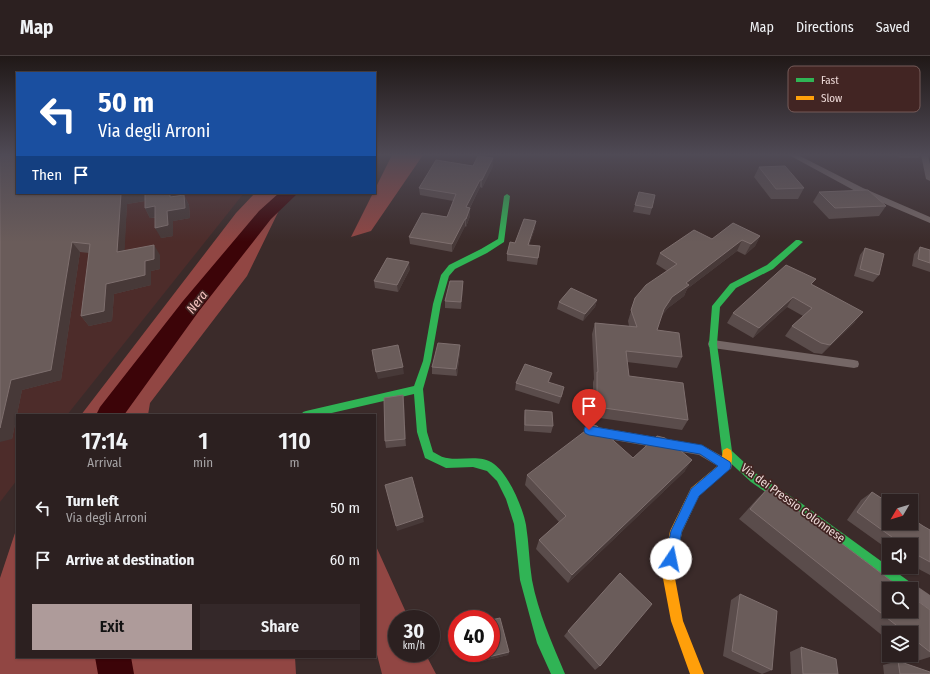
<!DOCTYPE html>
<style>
body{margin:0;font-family:"Fira Sans Condensed",sans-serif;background:#342829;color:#f1f3f6;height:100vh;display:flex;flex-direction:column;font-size:15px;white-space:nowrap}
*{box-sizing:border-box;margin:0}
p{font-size:13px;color:#a6a3a5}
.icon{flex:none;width:22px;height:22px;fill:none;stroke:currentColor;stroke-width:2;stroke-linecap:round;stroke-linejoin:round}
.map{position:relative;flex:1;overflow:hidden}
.details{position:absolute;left:16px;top:358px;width:360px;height:244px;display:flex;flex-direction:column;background:#2c2020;border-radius:0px;box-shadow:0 1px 3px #0004,0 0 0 1px #483e3e}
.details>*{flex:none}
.banner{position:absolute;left:16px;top:16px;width:360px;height:122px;border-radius:0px;box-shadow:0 1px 3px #0004,0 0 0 1px #483e3e;background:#1a4fa0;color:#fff;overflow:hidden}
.needle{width:26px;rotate:232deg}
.controls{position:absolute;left:882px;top:438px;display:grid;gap:8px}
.controls a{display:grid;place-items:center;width:36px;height:36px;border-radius:0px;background:#2c2020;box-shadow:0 1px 3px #0004,0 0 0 1px #483e3e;font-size:20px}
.speed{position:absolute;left:388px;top:554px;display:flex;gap:8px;font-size:20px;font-weight:700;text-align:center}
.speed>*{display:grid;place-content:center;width:52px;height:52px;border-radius:50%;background:#2c2020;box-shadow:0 1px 3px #0004,0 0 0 1px #483e3e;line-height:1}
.speed small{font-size:10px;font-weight:400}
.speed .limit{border:6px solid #d22;background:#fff;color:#111}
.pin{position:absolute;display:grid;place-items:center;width:34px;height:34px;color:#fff;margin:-41px -17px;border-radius:50% 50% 50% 0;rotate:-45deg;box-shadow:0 0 4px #0007}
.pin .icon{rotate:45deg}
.me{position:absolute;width:44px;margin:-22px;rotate:11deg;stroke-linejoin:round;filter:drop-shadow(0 0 3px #0008)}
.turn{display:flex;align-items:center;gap:14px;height:84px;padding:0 16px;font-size:18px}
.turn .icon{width:52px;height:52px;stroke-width:2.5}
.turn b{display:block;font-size:28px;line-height:34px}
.then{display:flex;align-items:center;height:38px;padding:0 16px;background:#0003;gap:8px;font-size:15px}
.eta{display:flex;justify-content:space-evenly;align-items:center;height:68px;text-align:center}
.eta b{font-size:24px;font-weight:600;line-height:28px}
.button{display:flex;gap:8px;margin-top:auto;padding:8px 16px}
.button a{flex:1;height:46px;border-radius:0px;background:#ae9b9a;color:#111;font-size:16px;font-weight:600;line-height:46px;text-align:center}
.button a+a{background:#342829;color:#f1f3f6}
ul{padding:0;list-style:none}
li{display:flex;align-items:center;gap:12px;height:52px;padding:0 16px}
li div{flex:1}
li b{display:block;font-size:15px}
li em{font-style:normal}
header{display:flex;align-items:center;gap:24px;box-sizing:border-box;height:56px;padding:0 20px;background:#2c2020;border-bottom:1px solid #483e3e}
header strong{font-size:19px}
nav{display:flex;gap:22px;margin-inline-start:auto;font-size:14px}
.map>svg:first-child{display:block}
.built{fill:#4d2c2a}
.forest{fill:#914643}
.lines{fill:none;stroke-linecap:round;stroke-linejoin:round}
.river{fill:#3c0408;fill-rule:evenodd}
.street{fill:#756766;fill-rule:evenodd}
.fast{fill:#30b455;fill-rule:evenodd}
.slow{fill:#ff9f0a;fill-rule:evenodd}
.wall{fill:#5a4c4b}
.shaded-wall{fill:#473938}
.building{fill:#6a5c5a;stroke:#7e6f6e}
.route{fill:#1a73e8;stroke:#114b97}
.labels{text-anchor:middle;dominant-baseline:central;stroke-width:3.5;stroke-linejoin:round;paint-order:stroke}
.street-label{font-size:12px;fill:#ecd8d6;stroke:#422523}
.water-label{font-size:13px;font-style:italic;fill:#f8c6c2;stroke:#422523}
.key{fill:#422523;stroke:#755b59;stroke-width:1}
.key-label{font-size:11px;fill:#ecd8d6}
</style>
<header>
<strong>Map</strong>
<nav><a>Map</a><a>Directions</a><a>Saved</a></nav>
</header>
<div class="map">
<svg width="930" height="618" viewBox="0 0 930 618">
<rect width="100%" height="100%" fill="#3b2b2a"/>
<path class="built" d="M0,99L17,137H244L67,359H17V424L0,446Z"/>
<path class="forest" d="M392,99H423L371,175L351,181L373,137H375V133Z
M255,137H290L286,140L247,220L150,347L148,359H81L236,157Z
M17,471V601H295L296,618H0V522Z
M375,488L409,563H397V597H425L436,618H382L375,591Z"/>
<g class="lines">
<path class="river" d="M279,137H298L271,163L199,255L124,359H96L100,351L183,245L259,155Z
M95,601H131L134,618H98Z"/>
<path class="street" d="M789,99H798L863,132L930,161V167L857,136Z
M921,99H928L930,108V125L926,123Z
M713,284L854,304L858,305L859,308L858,311L854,312L713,292L709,291L708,288L709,285Z
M591,370L702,389L731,405L732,409L731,413L726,415L699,399L591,380L587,379L585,375L587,371Z
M911,526L930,539V556L911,543V533H904L906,529Z"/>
<path class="fast" d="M507,138L510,140L504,186L487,197L455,213L449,220L441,248L431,305L423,333L427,376L433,396C437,398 443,402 447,402C463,405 480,398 494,408C509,419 523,452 526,469C529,487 529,506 532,524C538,556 552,587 565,618H551L537,587L520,524L514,468L506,443L497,425L487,415L473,411L446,412L425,402L417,376L414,338L323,359H301L303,356L306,355L414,330L423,305L433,248L441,219L449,209L481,193L498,183L504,140Z
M796,184H799L803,186L773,213L736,232L720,251L717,288L732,395L759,420L801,447L914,529L916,533L914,537L911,539V533H900L793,455L751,426L723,400L722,397L709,288L712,250L730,228L767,209Z"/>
<path class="slow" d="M727,392L731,394C733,399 732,407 730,412L699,440L682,476L674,517L683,565L704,618H690L671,565L662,517L670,475L691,432L721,407L723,394Z"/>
</g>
<path class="wall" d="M0,100L175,140L184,139L189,149L190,162L173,165V180L161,182L155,162H150L145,152V145L127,148L124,195L160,199V213L151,215V229L114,238L112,265L89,270L81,260L89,197L80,196L61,324L22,334L12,383Z
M897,100H920L918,102H900Z
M493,102V110L482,132L480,131L470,152V160L466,171L465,170L452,196L410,188L409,181L447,161L453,145L420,139L419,132Z
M759,111L804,132L798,143H771L754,121Z
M639,136L652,152L650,159L633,156Z
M819,136L886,150L879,160L829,163L813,146Z
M535,172L529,189L539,197L537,209L507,205V198L515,187Z
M760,180L755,190L745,199L737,195L687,233L684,240L668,252L661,260L657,274L682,301L677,312L627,306L629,320L688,364L682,374L593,361V326L594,323L592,278L595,267L629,270L628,265L635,242L667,215L656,208L660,197L712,183Z
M920,191L930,194V216L912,210L914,198Z
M865,192L879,219L873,226L854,220L860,199Z
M410,213L398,236L375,232L374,225Z
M463,225V232L461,253L445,252V245Z
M812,229L855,266L822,298L814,297L785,280L792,270L803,260L787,251L753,282L727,267L733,257Z
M597,244L595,251L583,265L557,253L559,246Z
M460,289V295L457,320L432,318V311Z
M550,324L549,326L563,337L559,348L515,334L516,327Z
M403,339L404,346L406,390L386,392L385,385Z
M525,354L553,370L551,377L524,375V361Z
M633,402L685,415L568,527L536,493L539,484L559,466L525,429L527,419Z
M768,432L930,554V601L914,606L906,599H911V577H889V585L739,463L757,443Z
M872,436L923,470L930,474V519L911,509V489H889V494L847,464L861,444Z
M740,538L772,614L762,618L723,600L731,544Z
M568,575L600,610L595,614L564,580Z
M801,591L838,618H791L790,596Z
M509,596L508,599L479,606L477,597H491Z
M898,605L930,618H884L883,609Z"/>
<path class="shaded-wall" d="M493,102V110L482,132V124Z
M480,124V131L466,159V151Z
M126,137H147L150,144L127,148L124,207L117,196L121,138Z
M170,137H174L175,152L170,141Z
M184,139L189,149L190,162L173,165V180L161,182L155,172L167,155Z
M155,150L160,161L150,162L145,152Z
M470,152V160L466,171V163Z
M465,163V170L452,196V188Z
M536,165L535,172L527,196L528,189Z
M760,180L755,190L745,199L751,188Z
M742,184L737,195L687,233L684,240L668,252L659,264L664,253L672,241L686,227Z
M72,186L80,196L61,324L22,334L12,383L0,386V372L11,324Z
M154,189L160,199V213L151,215V229L114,238L112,265L89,270L81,260L106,228Z
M409,206L410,213L398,236L397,229Z
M463,225V232L461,253V246Z
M793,241L787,251L753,282L759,272Z
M597,244L595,251L583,265L585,258Z
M863,256L855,266L822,298L830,289Z
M460,289V295L457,320L456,313Z
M403,311L404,318L378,323L376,316Z
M552,317L550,324L547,333L548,326Z
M403,339L404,346L406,390L405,383Z
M692,404L685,415L568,527L572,519Z
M423,461L424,466L397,475L396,470Z
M509,596L508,599L479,606L480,603Z"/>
<path class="building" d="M0,100H17V137H126L121,138L117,196L154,189V203L145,205V219L106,228L104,255L81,260L90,188L72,186L51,314L11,324L0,372Z
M478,100L493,102L482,124H480L466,151L470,152L466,163H465L452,188L409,181L422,157L447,161L456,138L419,132L436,104L473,110Z
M785,110L804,132L776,133L759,111Z
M868,134L886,150L835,152L819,136Z
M639,136L655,139L652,152L635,149Z
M145,137H170V141L184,139L185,152L167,155L168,169L155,172V150L145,152Z
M524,163L536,165L528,189L540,190L538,202L507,198L510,186L515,187Z
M733,167L760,180L751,188L742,184L686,227L689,229L672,241L664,253L657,274L679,277L682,301L626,295L629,320L683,327L688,364L597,351V316H598L595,267L637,271L631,254L635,242L646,229L677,208L660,197L694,174L712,183Z
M920,191L930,194V207L918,203Z
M865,192L884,198L879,219L860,213Z
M387,202L409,206L397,229L374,225Z
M786,209L816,223L811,228L863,256L830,289L821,287L792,270L812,252L793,241L759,272L733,257Z
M450,225H463L461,246L445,245Z
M571,232L597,244L585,258L559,246Z
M438,287L460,289L456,313L432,311Z
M398,289L403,311L376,316L372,294Z
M525,308L552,317L548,326L564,331L561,341L516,327Z
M403,339L405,383L385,385L384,342Z
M525,354L552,356L553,370L525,369Z
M593,369L597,370L633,402L657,380L665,382L692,404L572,519L539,484L566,460L527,419Z
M412,421L423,461L396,470L385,429Z
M768,432L902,533H889V555H911V540L930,554V596L911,581V577H906L750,453Z
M872,436L889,447V467H911V462L923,470L930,474V506L919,500L911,494V489H903L857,456Z
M620,517L652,548L600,610L568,575Z
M740,538L777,555L772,614L732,595Z
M500,562L509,596L480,603L478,597H491V564Z
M801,591L836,603L838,618H803Z
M898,605L930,616V618H900Z"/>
<linearGradient id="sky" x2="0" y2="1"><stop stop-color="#201817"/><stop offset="0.53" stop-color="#4f4a55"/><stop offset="1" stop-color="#4f4a55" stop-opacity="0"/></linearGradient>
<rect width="930" height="186" fill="url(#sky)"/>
<path class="route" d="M589,370L702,389L730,406L731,409L730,413L699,440L682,475L675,507L671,509L667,507L665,503L671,475L691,433L718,410L700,398L589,379L585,377L584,374L585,371Z"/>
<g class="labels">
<g class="street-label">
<text transform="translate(793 447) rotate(36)">Via dei Pressio Colonnese</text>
</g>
<g class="water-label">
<text transform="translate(197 246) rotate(-52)">Nera</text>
</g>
</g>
<rect x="788" y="10" width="132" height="46" rx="6" class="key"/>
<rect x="796" y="22" width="18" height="4" fill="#30b455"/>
<rect x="796" y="40" width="18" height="4" fill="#ff9f0a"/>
<g class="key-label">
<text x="821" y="28">Fast</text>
<text x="821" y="46">Slow</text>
</g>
</svg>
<div class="controls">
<a><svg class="needle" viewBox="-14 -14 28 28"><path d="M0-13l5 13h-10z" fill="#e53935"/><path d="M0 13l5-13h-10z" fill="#a6a3a5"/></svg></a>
<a><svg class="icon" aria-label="sound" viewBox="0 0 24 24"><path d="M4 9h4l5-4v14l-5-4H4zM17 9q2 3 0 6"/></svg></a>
<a><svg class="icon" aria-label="search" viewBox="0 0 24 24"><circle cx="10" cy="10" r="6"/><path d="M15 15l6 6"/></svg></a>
<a><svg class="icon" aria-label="layers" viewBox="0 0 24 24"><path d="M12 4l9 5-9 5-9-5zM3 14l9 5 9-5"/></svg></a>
</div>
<div class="speed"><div>30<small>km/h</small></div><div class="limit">40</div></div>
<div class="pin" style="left:589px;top:374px;background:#d93025"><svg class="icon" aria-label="arrive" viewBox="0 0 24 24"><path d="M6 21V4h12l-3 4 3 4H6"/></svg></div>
<svg class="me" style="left:671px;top:503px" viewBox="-20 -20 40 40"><circle r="19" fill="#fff"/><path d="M0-13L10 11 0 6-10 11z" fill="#1a73e8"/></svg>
<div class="banner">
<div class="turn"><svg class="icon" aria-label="left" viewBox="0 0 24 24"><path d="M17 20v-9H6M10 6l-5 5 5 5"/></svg><div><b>50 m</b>Via degli Arroni</div></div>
<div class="then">Then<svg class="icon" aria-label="arrive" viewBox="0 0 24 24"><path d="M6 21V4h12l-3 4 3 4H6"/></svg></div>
</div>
<section class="details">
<div class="eta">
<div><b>17:14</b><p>Arrival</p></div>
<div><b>1</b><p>min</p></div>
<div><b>110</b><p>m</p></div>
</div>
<ul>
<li><svg class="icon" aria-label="left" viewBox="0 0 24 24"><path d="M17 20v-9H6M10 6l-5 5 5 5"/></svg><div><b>Turn left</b><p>Via degli Arroni</p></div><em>50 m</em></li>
<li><svg class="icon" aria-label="arrive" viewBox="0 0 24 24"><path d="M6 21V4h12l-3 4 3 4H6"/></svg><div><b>Arrive at destination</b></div><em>60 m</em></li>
</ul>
<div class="button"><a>Exit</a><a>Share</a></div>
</section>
</div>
